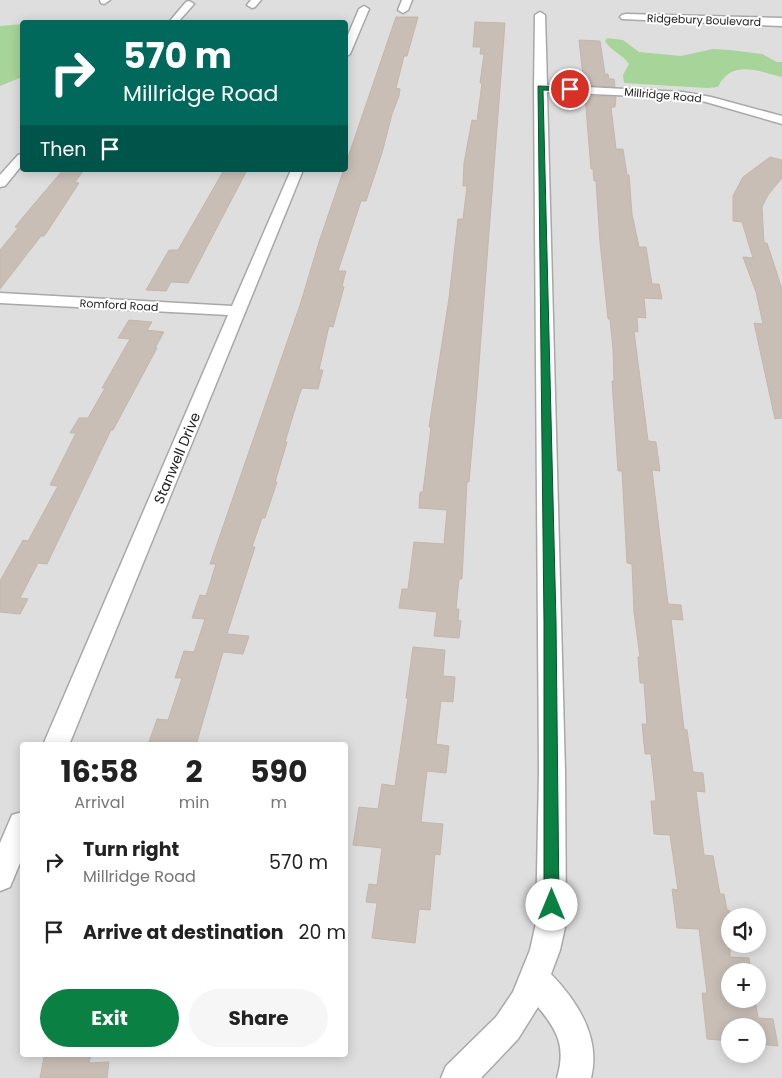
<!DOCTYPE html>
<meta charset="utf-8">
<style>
body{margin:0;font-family:Poppins,sans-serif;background:#f6f6f6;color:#222;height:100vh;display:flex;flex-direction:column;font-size:19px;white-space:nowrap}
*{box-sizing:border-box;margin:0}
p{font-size:16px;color:#767676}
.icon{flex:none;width:28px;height:28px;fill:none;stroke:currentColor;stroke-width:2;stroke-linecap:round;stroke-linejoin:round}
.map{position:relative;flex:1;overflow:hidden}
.drawer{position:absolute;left:20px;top:742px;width:328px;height:315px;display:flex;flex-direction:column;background:#fff;border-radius:5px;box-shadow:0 2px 12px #0003}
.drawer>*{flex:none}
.banner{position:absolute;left:20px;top:20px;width:328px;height:152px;border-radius:5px;box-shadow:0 2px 12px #0003;background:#00695c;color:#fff;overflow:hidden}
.controls{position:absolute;left:721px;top:908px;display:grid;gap:10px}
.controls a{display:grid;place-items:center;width:45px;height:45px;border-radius:50%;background:#fff;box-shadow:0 2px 12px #0003;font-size:25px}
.pin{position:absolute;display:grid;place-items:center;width:42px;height:42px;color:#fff;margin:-21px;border:2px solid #fff;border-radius:50%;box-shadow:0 1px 5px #0007}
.me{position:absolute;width:55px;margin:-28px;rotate:0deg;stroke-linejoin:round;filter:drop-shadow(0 0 4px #0008)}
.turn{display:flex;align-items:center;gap:18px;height:105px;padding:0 20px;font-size:22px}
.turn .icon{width:65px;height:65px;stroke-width:2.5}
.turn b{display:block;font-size:35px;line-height:42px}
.then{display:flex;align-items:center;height:48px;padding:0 20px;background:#0003;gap:10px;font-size:19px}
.eta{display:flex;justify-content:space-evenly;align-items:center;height:85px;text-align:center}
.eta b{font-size:30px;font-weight:700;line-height:35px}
.action{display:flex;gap:10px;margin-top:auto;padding:10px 20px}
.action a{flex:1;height:58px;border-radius:30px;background:#0b8043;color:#fff;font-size:20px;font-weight:700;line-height:58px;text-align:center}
.action a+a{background:#f6f6f6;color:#222}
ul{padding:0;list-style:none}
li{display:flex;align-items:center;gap:15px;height:70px;padding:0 20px}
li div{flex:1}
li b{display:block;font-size:19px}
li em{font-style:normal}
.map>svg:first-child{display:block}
.residential{fill:#dfdede;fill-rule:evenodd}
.forest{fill:#a7d499}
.building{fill:#c8beb6;stroke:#c5b7a8}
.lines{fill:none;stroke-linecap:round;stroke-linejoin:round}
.minor-casing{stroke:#a8a8a8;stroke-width:3}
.tertiary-casing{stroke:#a8a8a8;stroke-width:3}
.minor{fill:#fff;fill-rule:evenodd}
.tertiary{fill:#fff;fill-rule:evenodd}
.route{fill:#0b8043;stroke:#07532c}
.labels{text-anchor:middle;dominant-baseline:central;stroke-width:4;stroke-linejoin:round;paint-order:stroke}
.far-street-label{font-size:11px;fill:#212121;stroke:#fff}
.street-label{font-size:14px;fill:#212121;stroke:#fff}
</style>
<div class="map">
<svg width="782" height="1078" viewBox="0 0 782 1078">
<rect width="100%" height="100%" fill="#f2efe7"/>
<path class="residential" d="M0,0H782V1078H0ZM22,22H345V170H22ZM22,745H345V1055H22ZM730,916H758V944H730ZM730,971H758V999H730ZM730,1026H758V1054H730Z"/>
<path class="forest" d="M22,24V77L0,86V26Z
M607,38L623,40L639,52L681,56L713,49L730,50L762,54L777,62H782V77C758,71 731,59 718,87L707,88L624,83L623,75L629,64C622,54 611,51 605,41Z"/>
<path class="building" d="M396,17H418L407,56H404L396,88L400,89L399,96L392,114L382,153L366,201H361L338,271H346L342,286L344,287L333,327L329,326L319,370H323L318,389L302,388L299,396L285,442H287L275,482H277L265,518H262L252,547H255L227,634L249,636L243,654L223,652L196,745H148L157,719L168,720L182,678H175L184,651L194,652L205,619L192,618L200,595L206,596L216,564H210L301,302L319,242Z
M475,22L505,23L477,390L469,482H467L462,579H459L456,609H459L458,620L461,621L459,638L434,636L437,612L399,608L402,589H408L414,542L444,544L447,510L419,508L420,492H423L431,427H429L449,298L458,219H463L467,186H463L464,163L472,120L477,121L482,83H480L484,54H480L481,47H473Z
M579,40L600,41L605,74H608L609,79H614L615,87L584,85Z
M585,96L616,97L615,107H611L616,149H623L627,175H629L632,214L639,247H646L652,284H659L662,299L644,298L646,318L637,317L638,332L634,331L648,441L656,442L660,471L652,470L668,604L681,605L683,620L671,619L684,729L687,730L693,772L703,773L705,792L696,791L704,855L713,856L720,894H724L727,910L730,911V957L749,958L751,971H730V999H755L758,1018L773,1019L778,1046L758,1044V1026H730V1041L707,1039L702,993H707L699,929L677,928L672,889L678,890L670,835L654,834L651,801H656L651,754H645L642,724H647L644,683H640L638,657H640L634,612L632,564L627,563L622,471H618L612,381H614L613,349L610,319H608L600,242L596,181H594L593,169H591Z
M770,157L782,160V178L768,195L762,207L764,243H767L782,289V418L775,419L754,323L763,324L756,292L743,257L753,258L742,222L733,221V196L743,177Z
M63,170H84L75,182L79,183L47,232L44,236H41L0,289V250L18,228L15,227L29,210Z
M224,170H247L188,283L171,282L166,291L146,290L169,250H178Z
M129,320L152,322L147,330L164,332L155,348H157L113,430H111L47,564L38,563L20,598L28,599L20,614L0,612V581L23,540L28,541L58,486L50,485L76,433H70L79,418H88L105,388H102L130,339L118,338Z
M413,647L445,650L443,676L455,677L453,702L441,701L436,744L449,746L446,773L427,771L421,822L443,824L440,855L435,854L430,910L419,909L415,943L372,938L377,903L366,902L369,884L377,885L382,848L353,845L359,807L378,809L382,784L395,786L408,698H406Z
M91,1055L89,1063L109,1062L107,1078H40L44,1057Z"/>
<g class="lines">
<g class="minor-casing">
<path id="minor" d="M100,0H110L104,4L101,3Z
M251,0H261L255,7L252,8L247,5Z
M402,0H412L408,10L403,13L398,10Z
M189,1L194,4L178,22H169L186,2Z
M364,6L369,9L350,54L345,57V42L359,9Z
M540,12L545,15L547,85L683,92L711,97L782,116V124L706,102L683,98L547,92L565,772L566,923L560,950L551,974C578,1002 601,1038 591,1078H557C566,1047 558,1031 538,1007L518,1039L481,1078H441L446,1066L496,1017L513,992L530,950L536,923L539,772L534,88L535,15Z
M22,154V165L5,186L0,187V175L18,155Z
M291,170H303L69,745H43L228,315L0,303V293L232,306Z
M22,812V858L10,887L0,891V843L12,815Z"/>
</g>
<g class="tertiary-casing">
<path id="tertiary" d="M626,14L782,18V26L622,19L620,17L622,15Z"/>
</g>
<use href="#minor" class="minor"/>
<use href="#tertiary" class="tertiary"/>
</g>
<path class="route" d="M538,86L570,87L573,89L570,91L543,90L556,622L559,905L557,910L552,912L546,910L544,905V622Z"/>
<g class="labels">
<g class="far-street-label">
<text transform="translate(704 20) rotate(2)">Ridgebury Boulevard</text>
<text transform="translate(663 95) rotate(5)">Millridge Road</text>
<text transform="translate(119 305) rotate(3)">Romford Road</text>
</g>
<g class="street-label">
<text transform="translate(177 458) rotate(-67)">Stanwell Drive</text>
</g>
</g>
</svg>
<div class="controls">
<a><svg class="icon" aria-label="sound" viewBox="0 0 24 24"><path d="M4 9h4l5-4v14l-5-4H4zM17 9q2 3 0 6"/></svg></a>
<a>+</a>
<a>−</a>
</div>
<div class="pin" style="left:570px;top:89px;background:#d93025"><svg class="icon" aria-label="arrive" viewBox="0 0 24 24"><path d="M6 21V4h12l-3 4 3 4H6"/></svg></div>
<svg class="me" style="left:552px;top:905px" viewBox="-20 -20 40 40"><circle r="19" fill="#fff"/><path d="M0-13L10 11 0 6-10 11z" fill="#0b8043"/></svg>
<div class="banner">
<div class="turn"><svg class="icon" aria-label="right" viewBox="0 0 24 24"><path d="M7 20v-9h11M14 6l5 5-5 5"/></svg><div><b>570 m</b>Millridge Road</div></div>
<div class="then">Then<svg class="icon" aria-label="arrive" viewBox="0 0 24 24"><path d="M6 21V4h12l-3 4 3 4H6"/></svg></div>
</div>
<section class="drawer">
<div class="eta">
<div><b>16:58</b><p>Arrival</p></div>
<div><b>2</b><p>min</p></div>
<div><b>590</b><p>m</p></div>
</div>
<ul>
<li><svg class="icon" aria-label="right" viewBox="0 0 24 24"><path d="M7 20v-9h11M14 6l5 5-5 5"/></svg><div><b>Turn right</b><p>Millridge Road</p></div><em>570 m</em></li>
<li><svg class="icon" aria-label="arrive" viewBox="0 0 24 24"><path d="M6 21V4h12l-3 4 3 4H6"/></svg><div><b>Arrive at destination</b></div><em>20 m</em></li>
</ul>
<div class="action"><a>Exit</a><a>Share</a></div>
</section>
</div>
